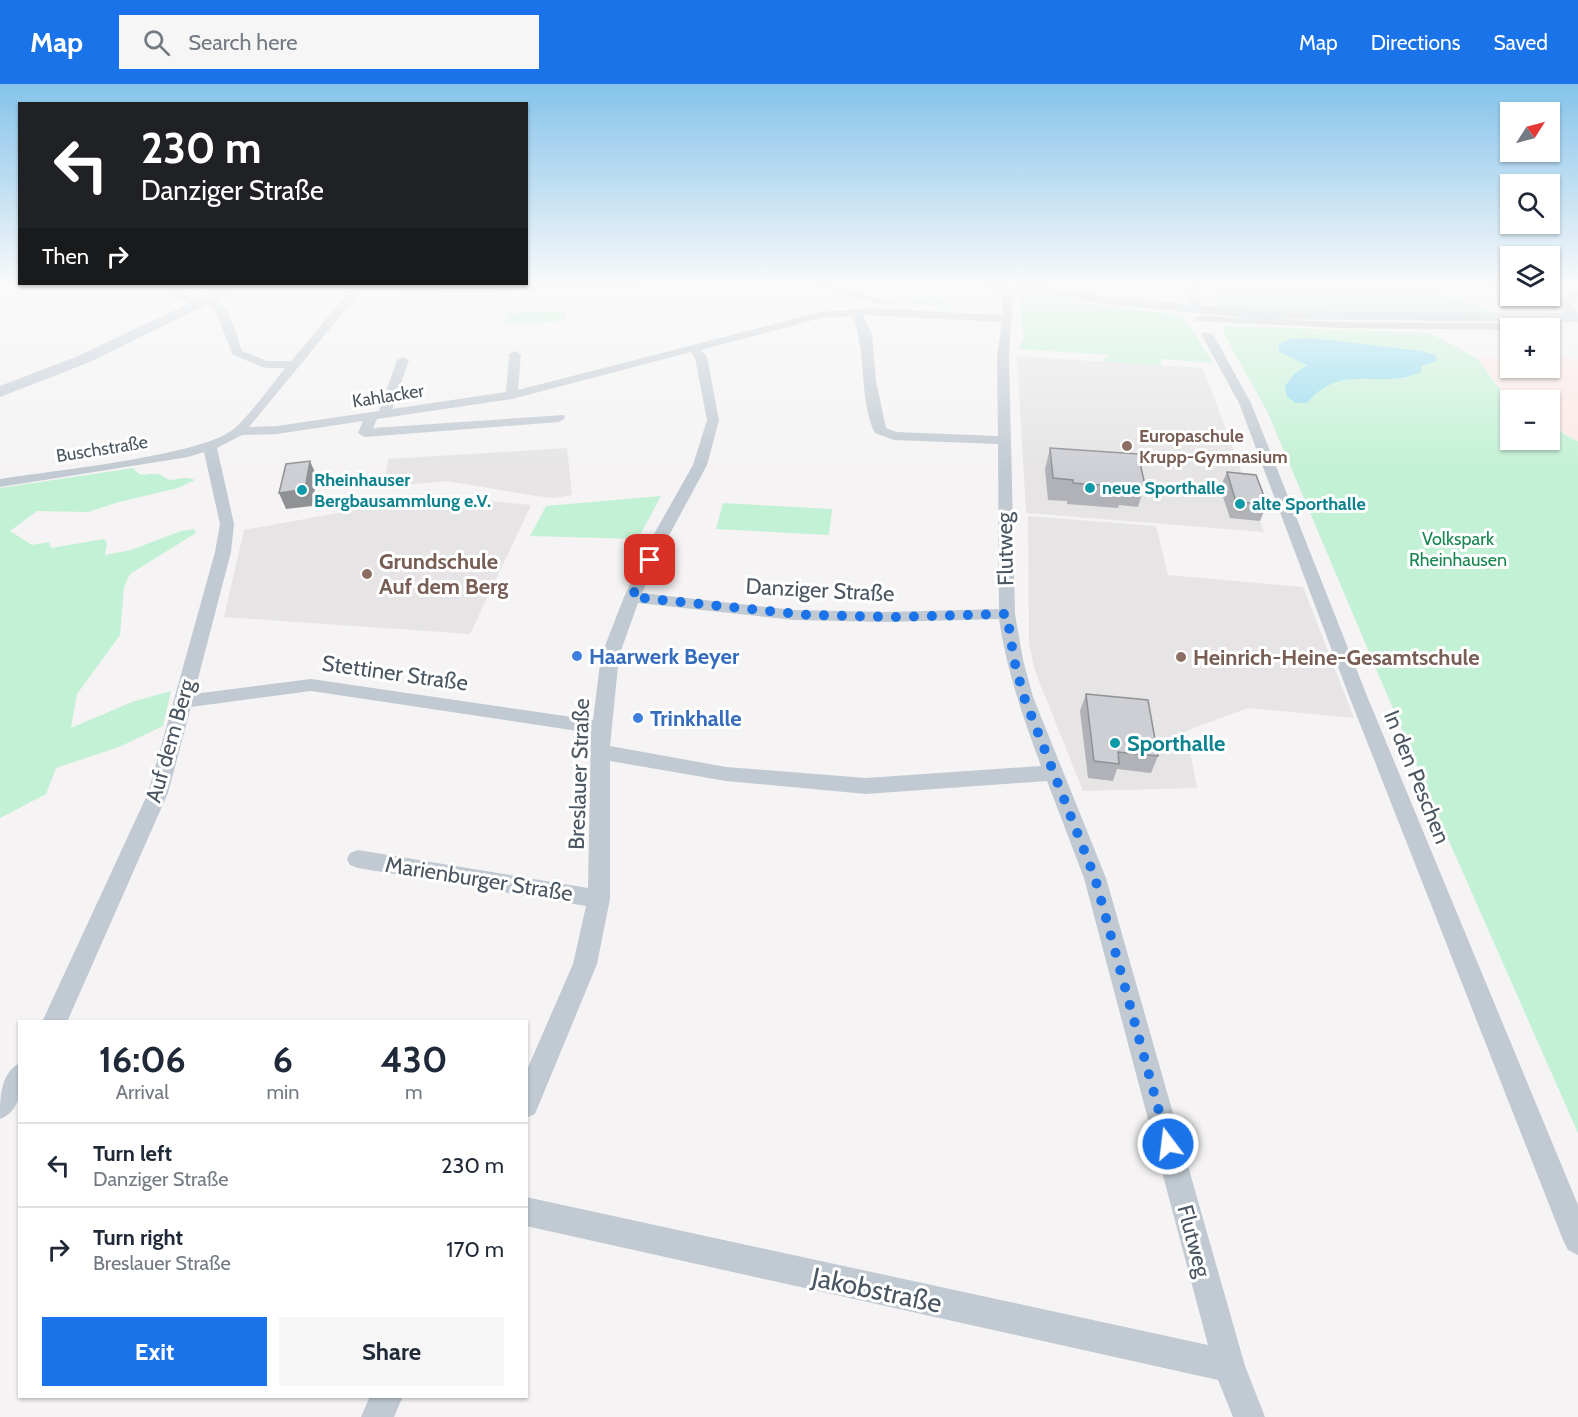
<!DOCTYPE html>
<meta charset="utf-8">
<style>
body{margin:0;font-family:Cabin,sans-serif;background:#f6f6f7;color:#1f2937;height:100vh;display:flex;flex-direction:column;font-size:22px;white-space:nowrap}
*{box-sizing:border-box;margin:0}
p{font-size:20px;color:#747a83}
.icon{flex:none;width:33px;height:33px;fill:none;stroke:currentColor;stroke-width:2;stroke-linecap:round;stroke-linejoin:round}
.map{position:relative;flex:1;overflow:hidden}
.drawer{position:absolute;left:18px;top:936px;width:510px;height:378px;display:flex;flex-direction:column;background:#fff;border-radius:0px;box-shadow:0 2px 4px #0004}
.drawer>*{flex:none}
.guide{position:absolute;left:18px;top:18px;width:510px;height:183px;border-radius:0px;box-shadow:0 2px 4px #0004;background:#202124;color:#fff;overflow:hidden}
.needle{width:39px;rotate:54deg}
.tools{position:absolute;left:1500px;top:18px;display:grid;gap:12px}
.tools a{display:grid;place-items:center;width:60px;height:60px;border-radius:0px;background:#fff;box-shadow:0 2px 4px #0004;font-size:30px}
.pin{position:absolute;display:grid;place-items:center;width:51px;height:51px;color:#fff;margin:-26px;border-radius:12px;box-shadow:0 3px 9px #0006}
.me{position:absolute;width:66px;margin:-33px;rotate:345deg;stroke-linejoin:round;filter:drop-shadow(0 0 4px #0008)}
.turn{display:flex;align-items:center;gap:21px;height:126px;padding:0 24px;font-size:27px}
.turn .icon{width:78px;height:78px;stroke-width:2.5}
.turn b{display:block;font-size:42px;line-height:51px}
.then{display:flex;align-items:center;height:57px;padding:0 24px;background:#0003;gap:12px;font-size:22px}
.eta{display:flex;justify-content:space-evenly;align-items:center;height:102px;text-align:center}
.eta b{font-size:36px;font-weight:800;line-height:42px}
.button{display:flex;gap:12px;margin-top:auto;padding:12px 24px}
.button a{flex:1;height:69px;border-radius:0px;background:#1a73e8;color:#fff;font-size:24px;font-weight:800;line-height:69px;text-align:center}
.button a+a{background:#f6f6f7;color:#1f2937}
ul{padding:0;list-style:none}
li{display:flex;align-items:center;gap:18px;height:84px;padding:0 24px;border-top:2px solid #e0e1e3}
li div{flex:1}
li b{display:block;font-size:22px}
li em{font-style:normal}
header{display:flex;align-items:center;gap:36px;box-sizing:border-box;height:84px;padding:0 30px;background:#1a73e8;color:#fff}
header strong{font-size:28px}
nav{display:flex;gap:33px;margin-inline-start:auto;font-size:21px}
.search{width:420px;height:54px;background:#f6f6f7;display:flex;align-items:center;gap:15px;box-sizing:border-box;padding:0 21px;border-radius:0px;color:#747a83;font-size:22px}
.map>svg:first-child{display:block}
.education{fill:#e6e4e5}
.medical{fill:#fce8e6}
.green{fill:#c3f1d5}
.water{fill:#90daee}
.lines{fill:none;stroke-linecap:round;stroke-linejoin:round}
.street{fill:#c1cad2;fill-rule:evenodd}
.secondary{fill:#c1cbd6;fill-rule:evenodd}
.wall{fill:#b0b2b7}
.shaded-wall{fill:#909195}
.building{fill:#cdcfd5;stroke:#909195;stroke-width:1.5}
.route{stroke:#1a73e8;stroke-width:10;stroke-dasharray:0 18}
.education-dot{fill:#8d6e63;stroke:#fff;stroke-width:2}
.culture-dot{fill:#0f9aa8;stroke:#fff;stroke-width:2}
.shop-dot{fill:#3f7fe0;stroke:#fff;stroke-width:2}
.labels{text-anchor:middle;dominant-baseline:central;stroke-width:6;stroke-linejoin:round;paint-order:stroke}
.far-street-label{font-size:18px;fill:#4a5661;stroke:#fff}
.far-education-label{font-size:18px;font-weight:bold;fill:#785e54;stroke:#fff;text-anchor:start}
.far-culture-label{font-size:18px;font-weight:bold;fill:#0d838f;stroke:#fff;text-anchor:start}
.far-park-label{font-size:18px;fill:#17864f;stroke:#fff}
.street-label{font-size:22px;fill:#4a5661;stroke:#fff}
.education-label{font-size:22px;font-weight:bold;fill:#785e54;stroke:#fff;text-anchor:start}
.shop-label{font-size:22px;font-weight:bold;fill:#366cbe;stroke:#fff;text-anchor:start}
.culture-label{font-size:22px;font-weight:bold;fill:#0d838f;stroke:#fff;text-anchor:start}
.near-street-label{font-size:27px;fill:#4a5661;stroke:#fff}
</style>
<header>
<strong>Map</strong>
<div class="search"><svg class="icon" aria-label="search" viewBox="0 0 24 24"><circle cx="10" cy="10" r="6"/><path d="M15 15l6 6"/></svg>Search here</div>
<nav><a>Map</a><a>Directions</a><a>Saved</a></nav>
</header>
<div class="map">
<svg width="1578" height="1333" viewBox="0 0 1578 1333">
<rect width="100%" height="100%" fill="#f5f3f3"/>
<path class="education" d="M1017,272L1203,284L1264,448L1026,429Z
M567,364L572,411L554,414L536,412L447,397L384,403L388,375Z
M458,414L531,421L470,550L224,533L244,446L382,421Z
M1028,432L1156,442L1168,491L1303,503L1354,634L1248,624L1186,647L1197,704L1083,707L1035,587L1029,559Z"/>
<path class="medical" d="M1550,273L1578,275V357L1565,351L1550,336V316H1521L1498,303L1477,274H1510V284H1550Z"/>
<path class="green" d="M1222,200H1428L1450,213L1494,226L1462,232L1217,226L1215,203Z
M1025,211H1038L1079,219L1183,231L1213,279L1161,275V281L1107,278L1102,276L1111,271L1018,265L1024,255L1019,214Z
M934,213L944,215L953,226L890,216Z
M565,228V237L506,240L505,229Z
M1222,242L1430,249L1477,274L1498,303L1521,316H1510V356H1550V336L1565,351L1578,357V1049L1449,757L1267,327L1225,252Z
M133,384C142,396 146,388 158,390C163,391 166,396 171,396C180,395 186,392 195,396L178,404L119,418L88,428L37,427L10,447L32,461L49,458L51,464L104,455L107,459L105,471L131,466L181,447L194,445L196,449L130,490L124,503L120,551L77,610L71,644L132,618L171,607L163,642L119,663L56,684L46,710L0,734V404Z
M661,412L638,455L530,452L546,422Z
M723,419L832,425L829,451L716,445Z"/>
<path class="water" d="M1312,254L1421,267L1435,271L1437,277L1421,282V288C1378,307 1342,277 1307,319H1296L1287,313L1285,302L1294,290L1307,281L1279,268V260L1290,255Z"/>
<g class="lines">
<path class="street" d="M157,200H169L204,221L195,223Z
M562,200H654L649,203L475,209L361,207L249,343L277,342L379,327L397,276L403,273L409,276L392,325L506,308L509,270L515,267L521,270L518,306L821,228L870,224L1002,231L1003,209L1008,206L1013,209L1009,272L1015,530L1023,576L1033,613L1106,794L1245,1282L1265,1333H1233L1218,1296L526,1142V1113L1208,1261L1084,794L1047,697L866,710L726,697L610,677V815L597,880L535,1030L526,1034V988L573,880L586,822L358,784L350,781L347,775L350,769L358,766L588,804L591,649L311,607L191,623L168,709L67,938H42L148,709L215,468L220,440L204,368L188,373L0,403V395C48,387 204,372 235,344C253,327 269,304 285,284H265L233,271L214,224L206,218V214C228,211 236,251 242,267L267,277H291L354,202L475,203ZM863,231L1002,238L997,272L998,352L896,348L886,344L876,297L872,250ZM852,232C868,268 858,316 875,349L894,356L998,360L999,525L886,528L794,526L642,509L666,457L707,381L719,336L707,273L701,266L821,234ZM691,268L695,274L707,336L693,381L650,457L624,513L601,572L593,636L311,595L194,610L231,468L234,440L217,364L242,351L277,350L363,337L358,349L365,353L559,338L565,334L564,331L373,344L377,335L512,315ZM638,519L794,536L886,538L999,535C1007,588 1023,633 1041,682L866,694L726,683L610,662L619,572Z
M801,200H819L894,219L889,222Z
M1189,200H1199L1201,229L1192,227Z
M1199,232L1341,238L1544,240L1549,243L1510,246L1341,244L1195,237L1194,235Z
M1203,248L1213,250L1251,319L1367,612L1578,1121V1171L1568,1166L1563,1156L1349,612L1239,319L1201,250Z
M20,979C20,1001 24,1025 0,1035C0,1014 0,989 20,979Z
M370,1312H403L394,1333H361Z"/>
<path class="secondary" d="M230,200H248L90,278L0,313V302L78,272Z
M985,200H999L1013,205L1028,200L1113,213L1260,227L1563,229L1558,221L1560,214L1578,203V213L1572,221L1578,229V238L1260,235L1113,221L1029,209L1007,213L993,209Z"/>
</g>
<path class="wall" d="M1050,364L1145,401L1138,423L1119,421L1118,424L1067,420V417L1048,416L1045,385Z
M1227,388L1267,420L1260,437L1230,434L1220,404Z
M1086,610L1158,672L1151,689L1117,685L1113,697L1088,694L1080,627Z"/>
<path class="shaded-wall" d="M310,377L317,393L312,422L286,425L279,409Z"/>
<path class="building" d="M1050,364L1138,370L1145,401L1124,400L1125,403L1073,399V396L1053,394Z
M310,377L305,405L279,409L286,380Z
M1227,388L1256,391L1267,420L1236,418Z
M1086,610L1148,616L1158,672L1118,668L1119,680L1094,677Z"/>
<linearGradient id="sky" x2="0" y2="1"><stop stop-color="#85c3ea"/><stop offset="0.52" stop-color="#fafafa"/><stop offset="1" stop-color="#fafafa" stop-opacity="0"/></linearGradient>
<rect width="1578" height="387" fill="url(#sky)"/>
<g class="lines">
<path class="route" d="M650,476L632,513L808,531L895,533L1007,530L1014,576L1024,613L1095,794L1168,1060"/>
</g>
<g class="education-dot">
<circle cx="1127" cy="362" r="6"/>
<circle cx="367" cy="490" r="6"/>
<circle cx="1181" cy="573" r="6"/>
</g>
<g class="culture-dot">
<circle cx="1090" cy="404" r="6"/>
<circle cx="302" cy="406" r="6"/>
<circle cx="1240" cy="420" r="6"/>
<circle cx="1115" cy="659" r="6"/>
</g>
<g class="shop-dot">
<circle cx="577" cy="572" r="6"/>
<circle cx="638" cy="634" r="6"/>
</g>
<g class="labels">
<g class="far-street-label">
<text transform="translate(388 312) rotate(-9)">Kahlacker</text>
<text transform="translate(102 365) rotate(-9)">Buschstraße</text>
</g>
<g class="far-education-label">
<text x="1139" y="352">Europaschule<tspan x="1139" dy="21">Krupp-Gymnasium</tspan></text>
</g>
<g class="far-culture-label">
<text x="314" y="396">Rheinhauser<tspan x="314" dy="21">Bergbausammlung e.V.</tspan></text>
<text x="1102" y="404">neue Sporthalle</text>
<text x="1252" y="420">alte Sporthalle</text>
</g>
<g class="far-park-label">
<text x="1458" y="455">Volkspark<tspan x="1458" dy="21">Rheinhausen</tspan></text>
</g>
<g class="street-label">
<text transform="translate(1005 465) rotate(-91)">Flutweg</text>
<text transform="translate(820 506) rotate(3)">Danziger Straße</text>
<text transform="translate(395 589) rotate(8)">Stettiner Straße</text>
<text transform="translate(170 657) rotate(-74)">Auf dem Berg</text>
<text transform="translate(579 690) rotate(-88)">Breslauer Straße</text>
<text transform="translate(1417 693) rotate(68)">In den Peschen</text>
<text transform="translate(479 795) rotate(9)">Marienburger Straße</text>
<text transform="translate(1194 1157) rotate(75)">Flutweg</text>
</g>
<g class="education-label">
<text x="379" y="477">Grundschule<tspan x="379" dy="25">Auf dem Berg</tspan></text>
<text x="1193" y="573">Heinrich-Heine-Gesamtschule</text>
</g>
<g class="shop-label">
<text x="589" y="572">Haarwerk Beyer</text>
<text x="650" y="634">Trinkhalle</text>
</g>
<g class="culture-label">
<text x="1127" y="659">Sporthalle</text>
</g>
<g class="near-street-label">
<text transform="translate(877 1206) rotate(12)">Jakobstraße</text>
</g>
</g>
</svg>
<div class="tools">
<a><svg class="needle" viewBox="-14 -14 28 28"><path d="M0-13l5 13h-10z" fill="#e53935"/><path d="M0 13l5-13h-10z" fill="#747a83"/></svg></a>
<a><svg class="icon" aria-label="search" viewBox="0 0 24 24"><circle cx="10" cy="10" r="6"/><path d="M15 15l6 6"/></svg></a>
<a><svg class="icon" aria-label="layers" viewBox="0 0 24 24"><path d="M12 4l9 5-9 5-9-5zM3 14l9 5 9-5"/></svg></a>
<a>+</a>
<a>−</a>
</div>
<div class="pin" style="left:650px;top:476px;background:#d93025"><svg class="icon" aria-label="arrive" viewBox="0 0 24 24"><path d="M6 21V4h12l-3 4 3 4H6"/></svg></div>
<svg class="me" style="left:1168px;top:1060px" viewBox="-20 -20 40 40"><circle r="17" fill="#1a73e8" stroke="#fff" stroke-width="3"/><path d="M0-11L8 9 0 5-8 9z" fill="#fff"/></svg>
<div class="guide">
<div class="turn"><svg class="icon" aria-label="left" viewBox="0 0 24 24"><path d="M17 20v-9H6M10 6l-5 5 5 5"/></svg><div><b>230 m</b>Danziger Straße</div></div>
<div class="then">Then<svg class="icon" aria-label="right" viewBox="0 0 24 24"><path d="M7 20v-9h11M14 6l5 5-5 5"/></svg></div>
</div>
<section class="drawer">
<div class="eta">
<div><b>16:06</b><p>Arrival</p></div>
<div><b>6</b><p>min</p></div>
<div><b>430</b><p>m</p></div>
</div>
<ul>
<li><svg class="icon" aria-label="left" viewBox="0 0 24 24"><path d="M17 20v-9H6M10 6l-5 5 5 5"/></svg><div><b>Turn left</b><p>Danziger Straße</p></div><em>230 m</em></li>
<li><svg class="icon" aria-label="right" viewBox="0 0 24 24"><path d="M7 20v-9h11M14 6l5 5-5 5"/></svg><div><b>Turn right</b><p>Breslauer Straße</p></div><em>170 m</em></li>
</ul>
<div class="button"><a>Exit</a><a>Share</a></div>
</section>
</div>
